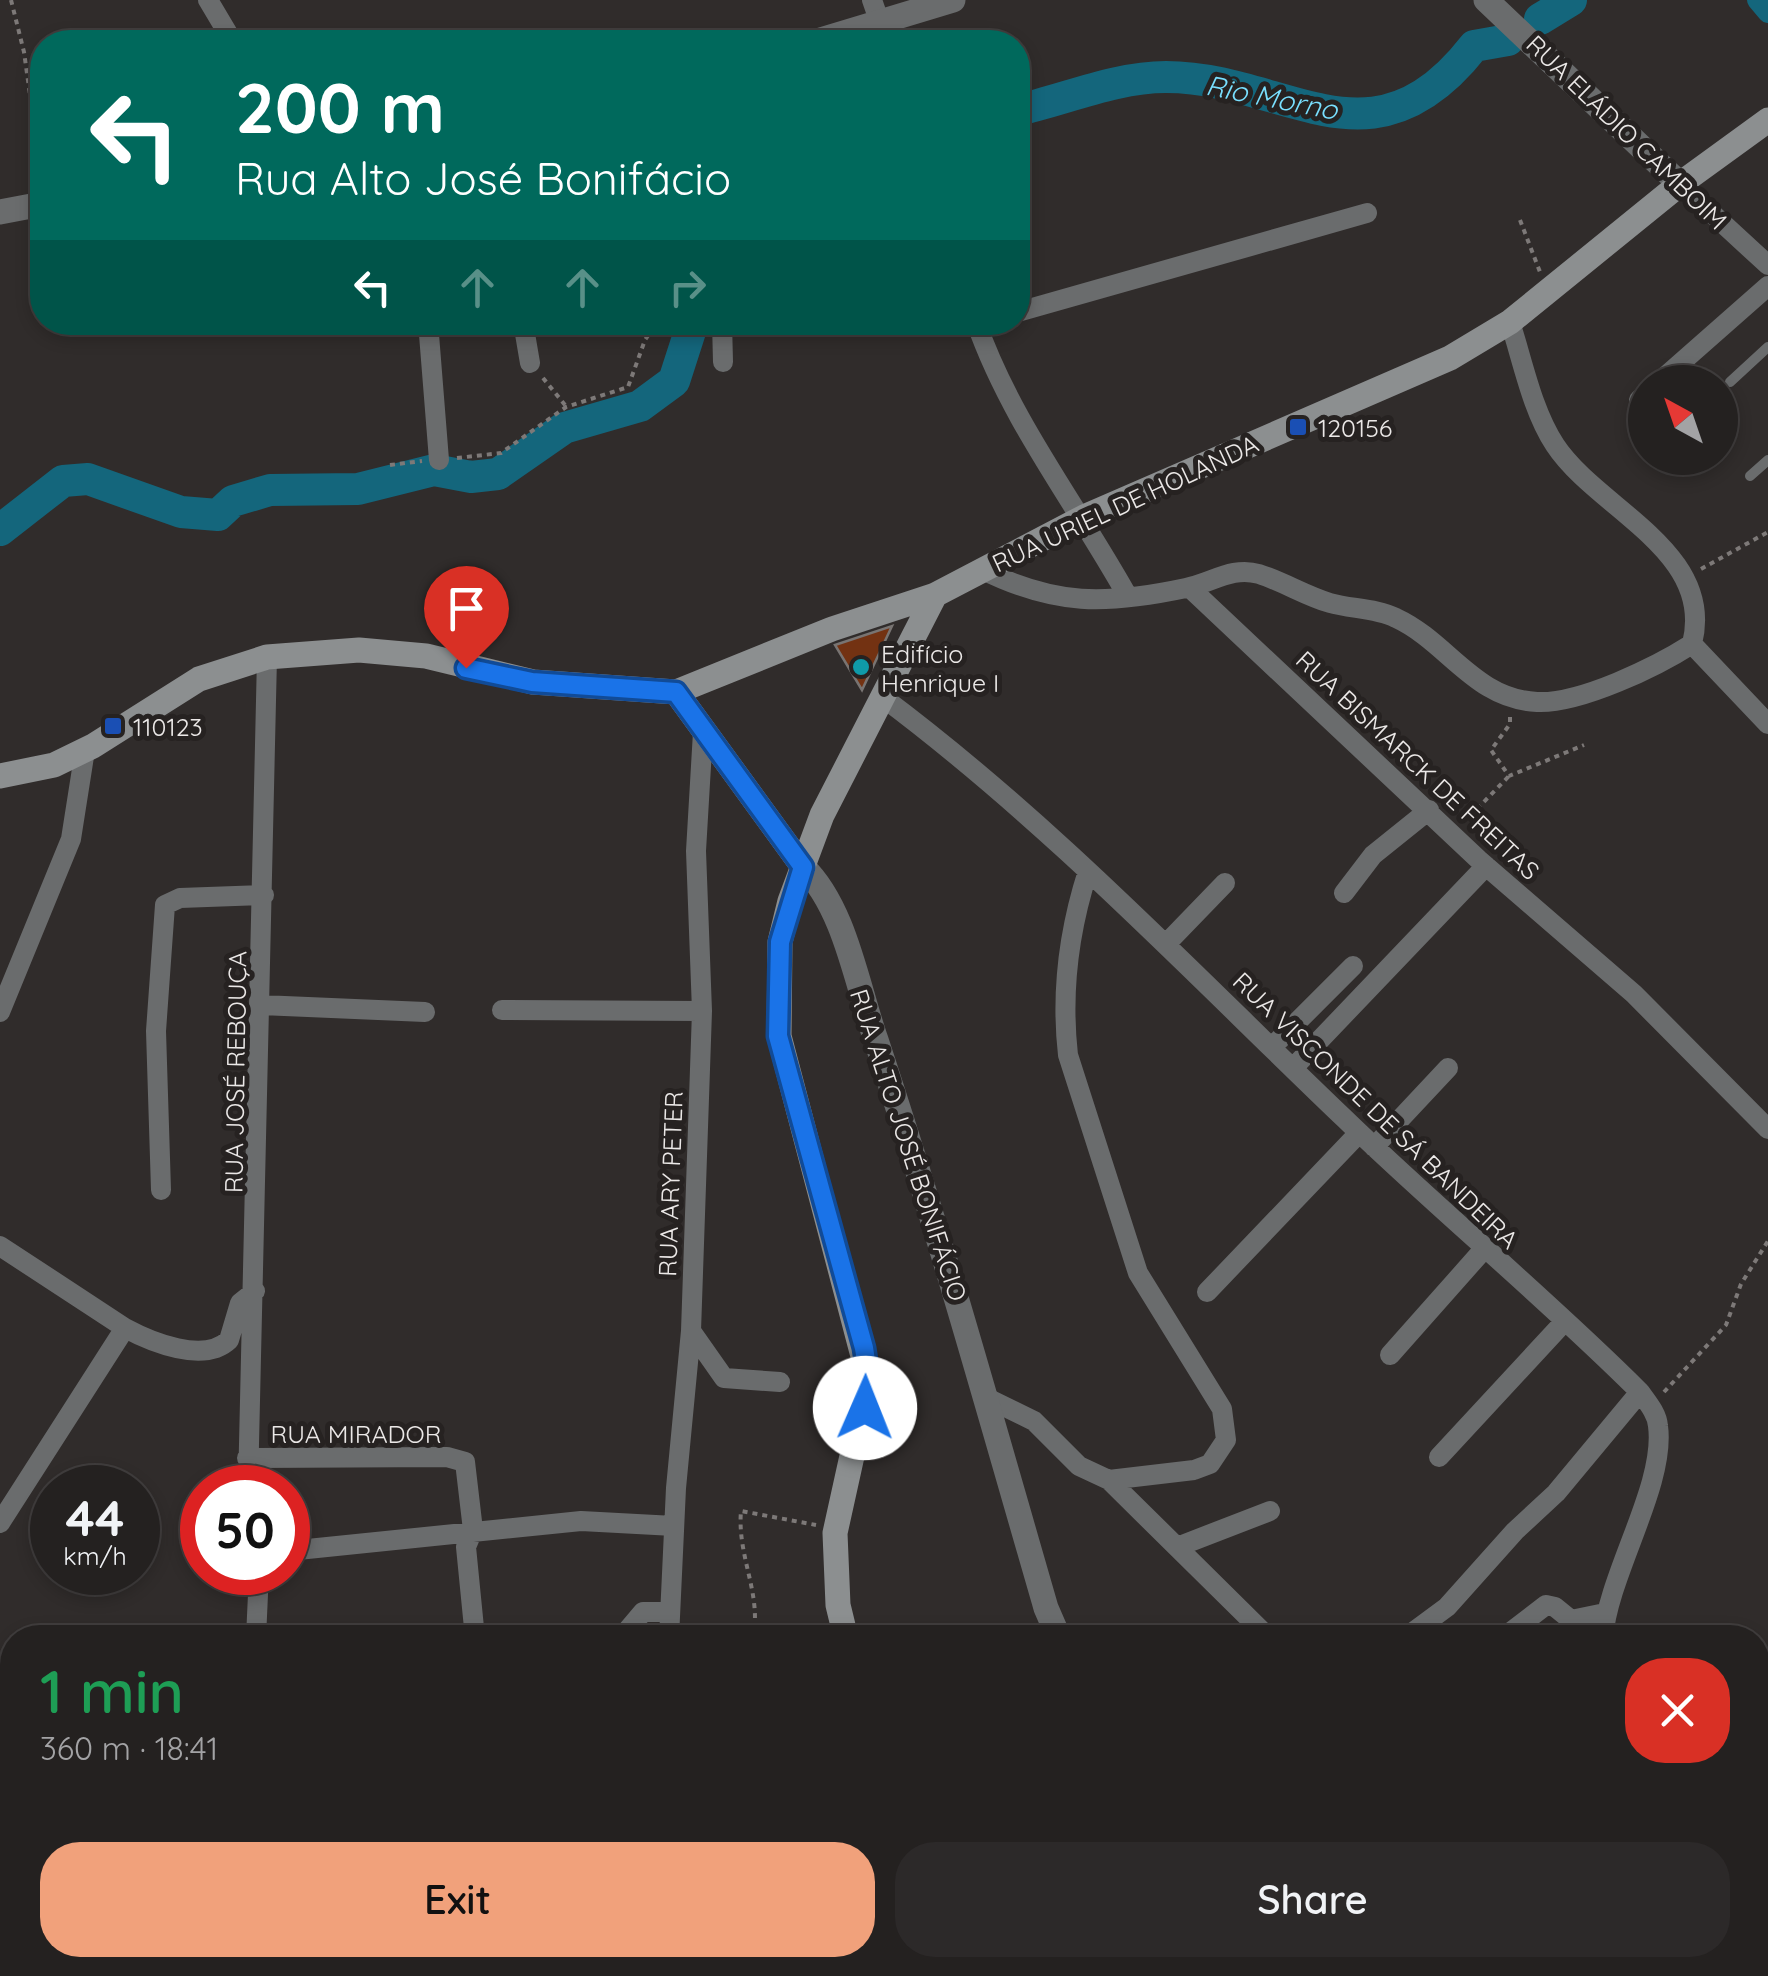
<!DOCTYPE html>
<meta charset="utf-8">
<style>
body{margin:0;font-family:Quicksand,sans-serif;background:#2c2929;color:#f1f3f6;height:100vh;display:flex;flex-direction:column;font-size:38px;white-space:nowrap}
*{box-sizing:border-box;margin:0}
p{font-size:32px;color:#a3a3a5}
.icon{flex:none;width:55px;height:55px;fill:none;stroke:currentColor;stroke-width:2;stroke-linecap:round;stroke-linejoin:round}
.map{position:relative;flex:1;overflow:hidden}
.drawer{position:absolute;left:0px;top:1625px;width:1770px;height:352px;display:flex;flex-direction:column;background:#242120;border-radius:40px 40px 0 0;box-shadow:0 5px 15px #0003,0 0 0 2px #413e3e}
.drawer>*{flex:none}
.hud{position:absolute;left:30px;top:30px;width:1000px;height:305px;border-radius:40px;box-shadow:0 5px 15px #0003,0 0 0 2px #413e3e;background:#00695c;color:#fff;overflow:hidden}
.needle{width:65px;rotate:320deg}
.fabs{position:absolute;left:1628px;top:365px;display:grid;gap:20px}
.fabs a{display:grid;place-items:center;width:110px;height:110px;border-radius:50%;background:#242120;box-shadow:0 5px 15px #0003,0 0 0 2px #413e3e;font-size:50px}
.speed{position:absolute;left:30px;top:1465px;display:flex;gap:20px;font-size:50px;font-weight:700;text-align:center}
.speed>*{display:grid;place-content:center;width:130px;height:130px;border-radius:50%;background:#242120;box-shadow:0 5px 15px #0003,0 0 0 2px #413e3e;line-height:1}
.speed small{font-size:25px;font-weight:400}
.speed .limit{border:15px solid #d22;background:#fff;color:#111}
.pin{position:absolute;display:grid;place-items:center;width:85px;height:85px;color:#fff;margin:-102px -42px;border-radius:50% 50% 50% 0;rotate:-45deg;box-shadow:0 0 10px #0007}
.pin .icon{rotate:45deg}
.me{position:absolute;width:110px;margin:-55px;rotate:1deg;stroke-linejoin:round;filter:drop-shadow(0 0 8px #0008)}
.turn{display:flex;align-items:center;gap:35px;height:210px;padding:0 40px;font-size:45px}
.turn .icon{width:130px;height:130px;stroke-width:2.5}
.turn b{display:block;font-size:70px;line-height:85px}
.lanes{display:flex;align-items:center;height:95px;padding:0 40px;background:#0003;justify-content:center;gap:50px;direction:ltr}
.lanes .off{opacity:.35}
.round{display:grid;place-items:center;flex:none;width:105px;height:105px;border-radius:40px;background:#2c2929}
.head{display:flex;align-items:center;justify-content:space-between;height:170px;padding:0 40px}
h1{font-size:60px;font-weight:600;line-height:75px;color:#1e9e55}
.action{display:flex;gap:20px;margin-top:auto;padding:20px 40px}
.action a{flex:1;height:115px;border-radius:40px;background:#f1a17b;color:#111;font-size:40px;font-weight:600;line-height:115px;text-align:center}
.action a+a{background:#2c2929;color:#f1f3f6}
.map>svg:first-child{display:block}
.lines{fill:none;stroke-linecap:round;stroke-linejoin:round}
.canal{stroke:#14667c;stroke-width:20}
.river{stroke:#14667c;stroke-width:32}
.building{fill:#733212;stroke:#787472;stroke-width:2.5}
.path{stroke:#7d7978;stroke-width:4;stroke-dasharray:5 5;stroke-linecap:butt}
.service{stroke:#6a6c6d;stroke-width:10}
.minor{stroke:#6a6c6d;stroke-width:20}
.tertiary{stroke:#6a6c6d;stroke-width:25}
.secondary{stroke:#8c8f90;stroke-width:25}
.route-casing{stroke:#114b97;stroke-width:25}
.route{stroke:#1a73e8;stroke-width:18}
.transit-dot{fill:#1a4fb4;stroke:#262221;stroke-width:4}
.culture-dot{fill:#0f9aa8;stroke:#262221;stroke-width:4}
.labels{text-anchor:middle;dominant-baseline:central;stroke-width:10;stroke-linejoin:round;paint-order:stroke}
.street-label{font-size:25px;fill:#ebe8e7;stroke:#262221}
.poi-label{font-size:25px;fill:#ebe8e7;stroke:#262221;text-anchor:start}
.water-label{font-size:28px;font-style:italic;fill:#79dffe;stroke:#262221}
</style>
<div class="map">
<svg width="1768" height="1976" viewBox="0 0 1768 1976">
<rect width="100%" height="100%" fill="#302c2b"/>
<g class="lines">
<path class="canal" d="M1757,0L1768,13"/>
<path class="river" d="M1540,19L1571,0
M1018,110C1066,99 1116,77 1166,77C1286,77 1372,177 1474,46L1508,40
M0,530L63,481L88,479L181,512L218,515L233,501L270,490L358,489L434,470L471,477L498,474L564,428L640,406L674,381L693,322"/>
</g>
<path class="building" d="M892,626L862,690L835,645Z"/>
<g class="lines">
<path class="path" d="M11,0L24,52L42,181
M1520,220L1540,272
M543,378L565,405
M457,458L501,453L566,407L628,387L645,340L657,322
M390,465L422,461
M1701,569L1768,532
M1510,717V724L1491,750L1509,776L1584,745
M1477,809L1509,776
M1664,1392L1726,1325L1741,1284L1768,1241
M753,1638C762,1593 737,1557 741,1511L816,1525
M742,1976L797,1965"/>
<path class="service" d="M1730,382L1768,347
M1750,476L1768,460
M0,1848L12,1825
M0,1935L12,1932"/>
<path class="minor" d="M208,0L233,42
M872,0L880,23
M1680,184L1768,265
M1018,312L1367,213
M428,322L439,460
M523,322L530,363
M722,322L723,362
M976,322C1011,422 1077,505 1128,597
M1659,382L1768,286
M1639,400L1645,395
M981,569C1055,606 1106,605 1186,588C1212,583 1232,566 1259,574C1284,582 1306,596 1330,603C1351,609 1376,608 1396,618C1448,642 1474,699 1537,702C1580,704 1656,667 1692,644C1716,551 1597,509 1555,445C1532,410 1523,362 1510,322
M1190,588L1479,860L1634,994L1768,1129
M1692,644L1768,724
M881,696C1050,822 1193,974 1345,1119C1441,1212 1545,1297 1640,1392C1647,1402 1657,1413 1658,1426C1666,1485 1608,1574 1603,1638
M1344,893L1373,855L1429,810
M1167,943L1225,883
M261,1005L425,1012
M502,1010L702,1011
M0,1012L71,839L85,750
M1272,1047L1353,966
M1293,1068L1486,866
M1374,1147L1448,1068
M161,1190L156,1031L165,905L180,898L264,895
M0,1246L125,1328
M1207,1292L1359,1133
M691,1331L724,1378L780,1382
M1390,1355L1484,1249
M987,1398L1034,1421L1079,1466L1109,1480L1194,1470L1210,1464L1226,1440L1222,1409L1138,1273L1068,1055C1061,993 1069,930 1088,871
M1439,1457L1565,1321
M247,1458L447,1457L465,1462L473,1530L466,1547L475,1638
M1109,1480L1269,1638
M248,1488L267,657
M0,1523L125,1328C151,1342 204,1364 229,1340L240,1303L255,1291
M1177,1547L1270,1511
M288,1551L581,1521L674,1526
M256,1638L259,1572
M621,1638L643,1612H670
M669,1638L676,1488L691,1331L702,1011L696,851L703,732
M1405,1638L1447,1607L1515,1531L1556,1493L1640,1392
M1503,1638L1546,1605L1555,1607L1571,1620L1605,1613
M1758,1878L1768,1876
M1758,1956L1762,1976
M291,1965L294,1976
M717,1965L718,1976
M1497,1965L1498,1976
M1540,1965L1571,1976
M220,1976L248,1965"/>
<path class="tertiary" d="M1486,0L1680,184
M814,42L953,0
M0,212L42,204
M803,867C845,907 857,986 876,1040C938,1228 991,1418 1046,1608L1059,1638
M1312,1965L1321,1976"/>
<path class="secondary" d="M676,692L803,867
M0,776L54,765L93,746L199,679L267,657L359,650L426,656L533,682L676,692L832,629L935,595L1084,517L1450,358L1510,322L1680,184L1768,120
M846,1638L838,1605L835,1533L869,1379L779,1036L780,942L790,901L822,815L935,595
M927,1965L930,1976"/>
</g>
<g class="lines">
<g class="route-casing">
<path id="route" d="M466,668L532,682L676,692L803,867L780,942L778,1036L864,1348L869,1380L865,1408"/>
</g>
<use href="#route" class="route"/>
</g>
<g class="transit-dot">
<rect x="1288" y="417" width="20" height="20" rx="5"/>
<rect x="103" y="716" width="20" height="20" rx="5"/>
</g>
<circle class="culture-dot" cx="861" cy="667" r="10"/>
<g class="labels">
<g class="street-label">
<text transform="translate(1627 132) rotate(44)">RUA ELÁDIO CAMBOIM</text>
<text transform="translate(1125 503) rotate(-25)">RUA URIEL DE HOLANDA</text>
<text transform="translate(1418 765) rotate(43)">RUA BISMARCK DE FREITAS</text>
<text transform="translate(235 1072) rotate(-89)">RUA JOSÉ REBOUÇA</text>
<text transform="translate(1376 1110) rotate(44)">RUA VISCONDE DE SÁ BANDEIRA</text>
<text transform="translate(909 1145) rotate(72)">RUA ALTO JOSÉ BONIFÁCIO</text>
<text transform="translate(670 1184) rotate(-88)">RUA ARY PETER</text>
<text x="356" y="1433">RUA MIRADOR</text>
</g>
<g class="poi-label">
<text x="1318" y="427">120156</text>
<text x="881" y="653">Edifício<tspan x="881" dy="29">Henrique I</tspan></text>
<text x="133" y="726">110123</text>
</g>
<g class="water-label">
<text transform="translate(1272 97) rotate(11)">Rio Morno</text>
</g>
</g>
</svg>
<div class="fabs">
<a><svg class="needle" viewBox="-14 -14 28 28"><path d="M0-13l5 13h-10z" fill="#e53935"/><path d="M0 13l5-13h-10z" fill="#a3a3a5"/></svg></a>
</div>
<div class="speed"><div>44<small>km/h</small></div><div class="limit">50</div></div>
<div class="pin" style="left:466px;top:668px;background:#d93025"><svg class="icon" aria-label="arrive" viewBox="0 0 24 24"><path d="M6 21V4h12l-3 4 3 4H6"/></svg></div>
<svg class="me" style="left:865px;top:1408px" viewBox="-20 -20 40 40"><circle r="19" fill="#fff"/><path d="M0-13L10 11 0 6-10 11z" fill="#1a73e8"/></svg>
<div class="hud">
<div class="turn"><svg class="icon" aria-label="left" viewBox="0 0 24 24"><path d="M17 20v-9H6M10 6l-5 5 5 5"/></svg><div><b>200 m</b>Rua Alto José Bonifácio</div></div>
<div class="lanes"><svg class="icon" aria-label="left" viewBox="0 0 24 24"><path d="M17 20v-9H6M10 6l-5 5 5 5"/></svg><svg class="icon off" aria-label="ahead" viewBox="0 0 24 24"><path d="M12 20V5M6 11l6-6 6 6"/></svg><svg class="icon off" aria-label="ahead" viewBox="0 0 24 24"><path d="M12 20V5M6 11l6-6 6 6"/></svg><svg class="icon off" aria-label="right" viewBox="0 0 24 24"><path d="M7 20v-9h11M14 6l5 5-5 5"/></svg></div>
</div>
<section class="drawer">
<div class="head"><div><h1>1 min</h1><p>360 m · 18:41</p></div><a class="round" style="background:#d93025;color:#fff"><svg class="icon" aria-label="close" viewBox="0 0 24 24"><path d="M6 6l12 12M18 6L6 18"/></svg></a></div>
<div class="action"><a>Exit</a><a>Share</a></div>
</section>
</div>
